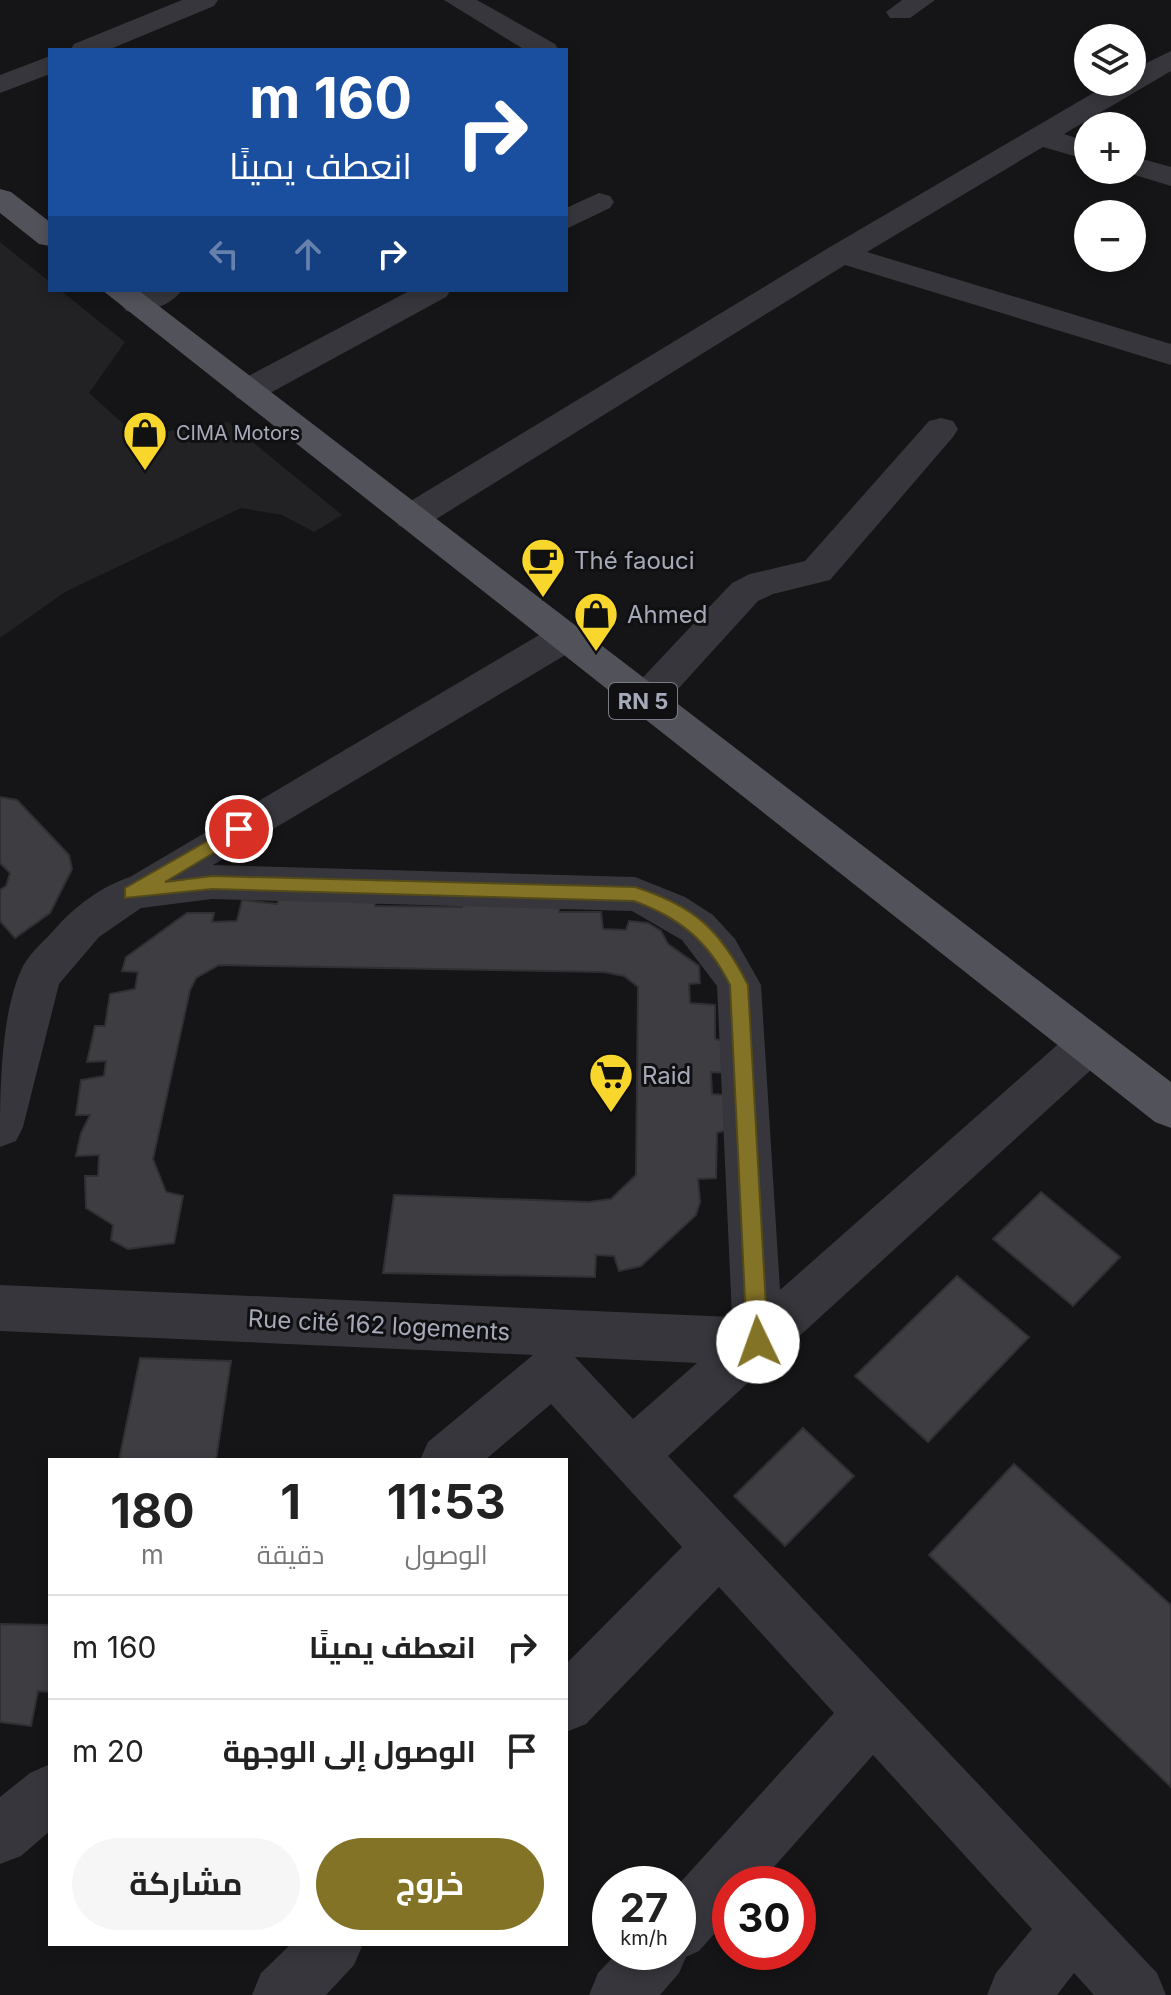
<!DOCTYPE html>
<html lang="ar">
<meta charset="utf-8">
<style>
body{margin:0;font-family:Inter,Cairo,sans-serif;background:#f6f6f6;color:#222;direction:rtl;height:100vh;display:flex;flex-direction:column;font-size:30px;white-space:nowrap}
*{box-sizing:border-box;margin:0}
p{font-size:26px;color:#767676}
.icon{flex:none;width:44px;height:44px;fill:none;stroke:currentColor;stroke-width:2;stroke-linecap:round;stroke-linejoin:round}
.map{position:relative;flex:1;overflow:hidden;direction:ltr}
.side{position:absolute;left:48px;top:1458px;width:520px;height:488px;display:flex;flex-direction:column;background:#fff;border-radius:0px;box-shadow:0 4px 12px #0003;direction:rtl}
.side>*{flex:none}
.banner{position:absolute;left:48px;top:48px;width:520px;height:244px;border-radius:0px;box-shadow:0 4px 12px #0003;direction:rtl;background:#1a4fa0;color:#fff;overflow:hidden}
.buttons{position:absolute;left:1074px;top:24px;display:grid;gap:16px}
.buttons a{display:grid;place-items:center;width:72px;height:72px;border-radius:50%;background:#fff;box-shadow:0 4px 12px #0003;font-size:40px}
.speed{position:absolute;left:592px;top:1866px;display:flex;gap:16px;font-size:40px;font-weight:700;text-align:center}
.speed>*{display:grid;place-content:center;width:104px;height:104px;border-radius:50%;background:#fff;box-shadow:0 4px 12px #0003;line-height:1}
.speed small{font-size:20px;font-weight:400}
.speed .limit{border:12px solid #d22;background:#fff;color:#111}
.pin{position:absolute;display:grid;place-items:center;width:68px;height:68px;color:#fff;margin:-34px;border:4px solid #fff;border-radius:50%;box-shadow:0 2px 8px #0007}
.me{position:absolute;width:88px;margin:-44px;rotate:357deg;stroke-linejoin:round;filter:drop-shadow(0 0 6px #0008)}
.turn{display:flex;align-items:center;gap:28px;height:168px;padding:0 24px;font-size:36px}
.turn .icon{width:104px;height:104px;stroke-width:2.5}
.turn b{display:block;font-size:56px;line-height:68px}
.lanes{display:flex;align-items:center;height:76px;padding:0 24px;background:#0003;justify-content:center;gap:40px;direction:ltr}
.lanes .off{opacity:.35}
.eta{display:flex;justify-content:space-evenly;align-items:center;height:136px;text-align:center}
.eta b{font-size:48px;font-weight:700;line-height:56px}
.cta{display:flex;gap:16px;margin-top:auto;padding:16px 24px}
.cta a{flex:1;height:92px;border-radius:48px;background:#837326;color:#fff;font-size:32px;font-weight:700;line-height:92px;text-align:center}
.cta a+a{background:#f6f6f6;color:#222}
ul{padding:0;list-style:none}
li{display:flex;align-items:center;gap:24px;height:104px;padding:0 24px;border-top:2px solid #e0e0e0}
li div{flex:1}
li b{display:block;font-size:30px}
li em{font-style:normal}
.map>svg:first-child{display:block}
.built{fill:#222124}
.building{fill:#3d3d42;stroke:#302f33;stroke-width:2}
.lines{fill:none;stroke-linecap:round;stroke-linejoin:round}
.street{fill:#36363c;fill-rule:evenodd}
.primary{fill:#52525b;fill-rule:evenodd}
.route{fill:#837326;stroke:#554b19;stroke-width:2}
.labels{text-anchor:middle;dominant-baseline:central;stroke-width:6;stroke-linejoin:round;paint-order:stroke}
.far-poi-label{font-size:20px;fill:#a6a9b8;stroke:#101012;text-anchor:start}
.shield{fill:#101012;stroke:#797b86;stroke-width:2}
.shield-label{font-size:22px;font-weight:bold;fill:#a6a9b8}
.poi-label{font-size:24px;fill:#a6a9b8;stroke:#101012;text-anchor:start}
.street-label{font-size:24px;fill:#a6a9b8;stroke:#101012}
</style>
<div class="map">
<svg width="1171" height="1995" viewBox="0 0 1171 1995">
<rect width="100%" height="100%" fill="#151517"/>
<path class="built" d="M0,242L50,282V290H60L125,342L89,393L137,436L228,422L342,515L314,532L282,515L241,508L65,592L0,638Z"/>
<path class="building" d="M0,797L17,800L69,855L72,869L50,913L15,938L0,921V890L6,886L10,873L0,863Z
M281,896L376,899L375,906L462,907V899L560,903L559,912H601L603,929L626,930L629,921L648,923L661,931L668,944L699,966L700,983L689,984L690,1003L715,1005V1039L725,1041V1073L711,1072L712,1094L724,1095L726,1130L717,1133L716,1178L698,1179L700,1202L696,1215L641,1266L619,1271L614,1256L596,1255L595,1277L383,1273L394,1195L589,1202L611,1199L636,1175L638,987L624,976L604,972L219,965L196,978L190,990L153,1159L166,1192L183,1196L174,1243L128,1249L111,1240L113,1225L86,1208L85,1176H98L99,1155L76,1156L81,1133L90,1115H76L81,1080L104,1076L106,1061L87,1062L95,1026H105L110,994L135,989L138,972L122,971L126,957L187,913H214L212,922L237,921L242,900L277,904Z
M1041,1192L1120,1257L1073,1306L993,1239Z
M957,1276L1029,1337L928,1442L855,1376Z
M140,1358L231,1361L216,1460H119Z
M803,1428L854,1476L785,1546L734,1496Z
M1014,1464L1171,1605V1787L929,1555Z
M0,1624L50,1625V1692L38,1691L31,1726L0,1722Z"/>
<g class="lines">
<path class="street" d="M182,0H218L214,6L108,50H70L74,44Z
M444,0H477L555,44L559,50H525Z
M902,0H935L910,18H890L886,12Z
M1171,51V71L1064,134L1088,142V160L1043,147L867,252L1171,344V365L845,265L425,526L412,529L399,526L394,517L399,508L830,247L1112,82H1132V70Z
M50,56V74L0,93V75Z
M1132,156L1171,167V186L1122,171L1132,170Z
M599,193L610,196L614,202L610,208L566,229V208Z
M141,290H182C171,306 144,315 126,311L121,304L126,297Z
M411,290H451L446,297L261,398L249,401L237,398L232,390L237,382Z
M941,418L953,421L958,429L953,437L830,580L773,594L758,601L658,711L644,715L630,711L625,701L630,691L732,583L750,574L805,561L929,421Z
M564,625L577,628L583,638L577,648L213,865L635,877L685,897L713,915L735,939L761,985L780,1290L1072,1032L1088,1026L1104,1032L1110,1045L1104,1058L668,1456L1157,1973L1166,1995H1094L1074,1973L1057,1995H987L996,1973L1032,1929L873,1755L759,1884H730V1916L699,1951L686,1957L679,1973L660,1995H589L598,1973L618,1952H678V1885L834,1713L719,1587L586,1724L566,1732V1664L682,1547L551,1404L485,1460H420L428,1442L533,1355L0,1331V1285L732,1317L717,986L682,940L632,911L212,899L141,908L99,937L59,984L23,1127L16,1141L0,1147C0,1093 0,1013 23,966C31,952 44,941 55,929C74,907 102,886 130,877L551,628ZM575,1357L697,1363L633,1419Z
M50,1764V1831L21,1856L0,1864V1797L30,1773Z
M291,1944H363L354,1965L326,1995H252L261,1973Z"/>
<path class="primary" d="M0,189L11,192L50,222V246L39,244L0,213Z
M102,290H138L1171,1082V1128L1155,1122Z"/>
</g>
<path class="route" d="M239,823L248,829L245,834L165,882L212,876L635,887C694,906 720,929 748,985L768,1342L765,1349L758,1352L750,1349L747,1342L730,985C708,941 680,918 634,901L212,889L125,898V888Z"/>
<defs>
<g id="shop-pin" transform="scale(2.3)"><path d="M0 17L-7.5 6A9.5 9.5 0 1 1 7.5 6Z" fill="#f9d62c" stroke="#101012"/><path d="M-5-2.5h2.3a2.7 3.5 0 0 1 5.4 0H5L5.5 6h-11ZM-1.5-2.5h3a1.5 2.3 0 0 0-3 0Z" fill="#111"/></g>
<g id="cafe-pin" transform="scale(2.3)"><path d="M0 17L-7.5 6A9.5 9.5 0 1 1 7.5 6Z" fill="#f9d62c" stroke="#101012"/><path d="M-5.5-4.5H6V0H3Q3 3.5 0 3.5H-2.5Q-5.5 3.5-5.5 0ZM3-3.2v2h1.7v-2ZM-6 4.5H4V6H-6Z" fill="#111"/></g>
<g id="supermarket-pin" transform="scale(2.3)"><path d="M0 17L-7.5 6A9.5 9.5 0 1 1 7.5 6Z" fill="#f9d62c" stroke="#101012"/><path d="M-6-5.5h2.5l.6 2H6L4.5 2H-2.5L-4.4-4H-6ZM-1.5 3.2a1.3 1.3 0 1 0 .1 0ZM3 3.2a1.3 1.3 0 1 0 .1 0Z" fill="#111"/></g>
</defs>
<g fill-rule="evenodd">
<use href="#shop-pin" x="145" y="433"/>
<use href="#cafe-pin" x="543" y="560"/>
<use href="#shop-pin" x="596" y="614"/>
<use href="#supermarket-pin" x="611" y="1075"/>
</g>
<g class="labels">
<g class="far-poi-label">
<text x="176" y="433">CIMA Motors</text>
</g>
<rect class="shield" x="609" y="683" width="68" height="36" rx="6"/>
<g class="shield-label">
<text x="643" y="701">RN 5</text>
</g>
<g class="poi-label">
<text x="574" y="560">Thé faouci</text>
<text x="627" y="614">Ahmed</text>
<text x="642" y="1075">Raid</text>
</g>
<g class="street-label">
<text transform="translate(379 1325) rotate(3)">Rue cité 162 logements</text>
</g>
</g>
</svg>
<div class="buttons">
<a><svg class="icon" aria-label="layers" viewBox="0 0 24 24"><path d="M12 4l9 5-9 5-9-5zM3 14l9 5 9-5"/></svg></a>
<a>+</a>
<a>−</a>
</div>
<div class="speed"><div>27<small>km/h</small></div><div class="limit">30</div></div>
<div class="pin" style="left:239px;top:829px;background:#d93025"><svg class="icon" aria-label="arrive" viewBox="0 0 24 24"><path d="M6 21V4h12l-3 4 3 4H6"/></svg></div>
<svg class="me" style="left:758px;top:1342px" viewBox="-20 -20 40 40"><circle r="19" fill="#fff"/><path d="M0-13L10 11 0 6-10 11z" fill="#837326"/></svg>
<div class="banner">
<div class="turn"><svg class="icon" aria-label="right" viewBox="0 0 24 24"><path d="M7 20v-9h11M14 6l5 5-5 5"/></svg><div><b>160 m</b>انعطف يمينًا</div></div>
<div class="lanes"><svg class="icon off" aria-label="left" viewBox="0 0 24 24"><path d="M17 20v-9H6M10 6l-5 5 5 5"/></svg><svg class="icon off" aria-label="ahead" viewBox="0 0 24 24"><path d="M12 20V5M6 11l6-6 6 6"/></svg><svg class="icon" aria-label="right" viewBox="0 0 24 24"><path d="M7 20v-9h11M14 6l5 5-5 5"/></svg></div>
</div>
<section class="side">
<div class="eta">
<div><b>11:53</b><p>الوصول</p></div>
<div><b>1</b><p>دقيقة</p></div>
<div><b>180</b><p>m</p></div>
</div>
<ul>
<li><svg class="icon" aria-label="right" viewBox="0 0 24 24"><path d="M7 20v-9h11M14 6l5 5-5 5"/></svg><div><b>انعطف يمينًا</b></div><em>160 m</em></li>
<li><svg class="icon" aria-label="arrive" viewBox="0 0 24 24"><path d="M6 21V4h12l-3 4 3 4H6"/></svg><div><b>الوصول إلى الوجهة</b></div><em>20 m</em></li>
</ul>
<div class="cta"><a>خروج</a><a>مشاركة</a></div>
</section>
</div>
